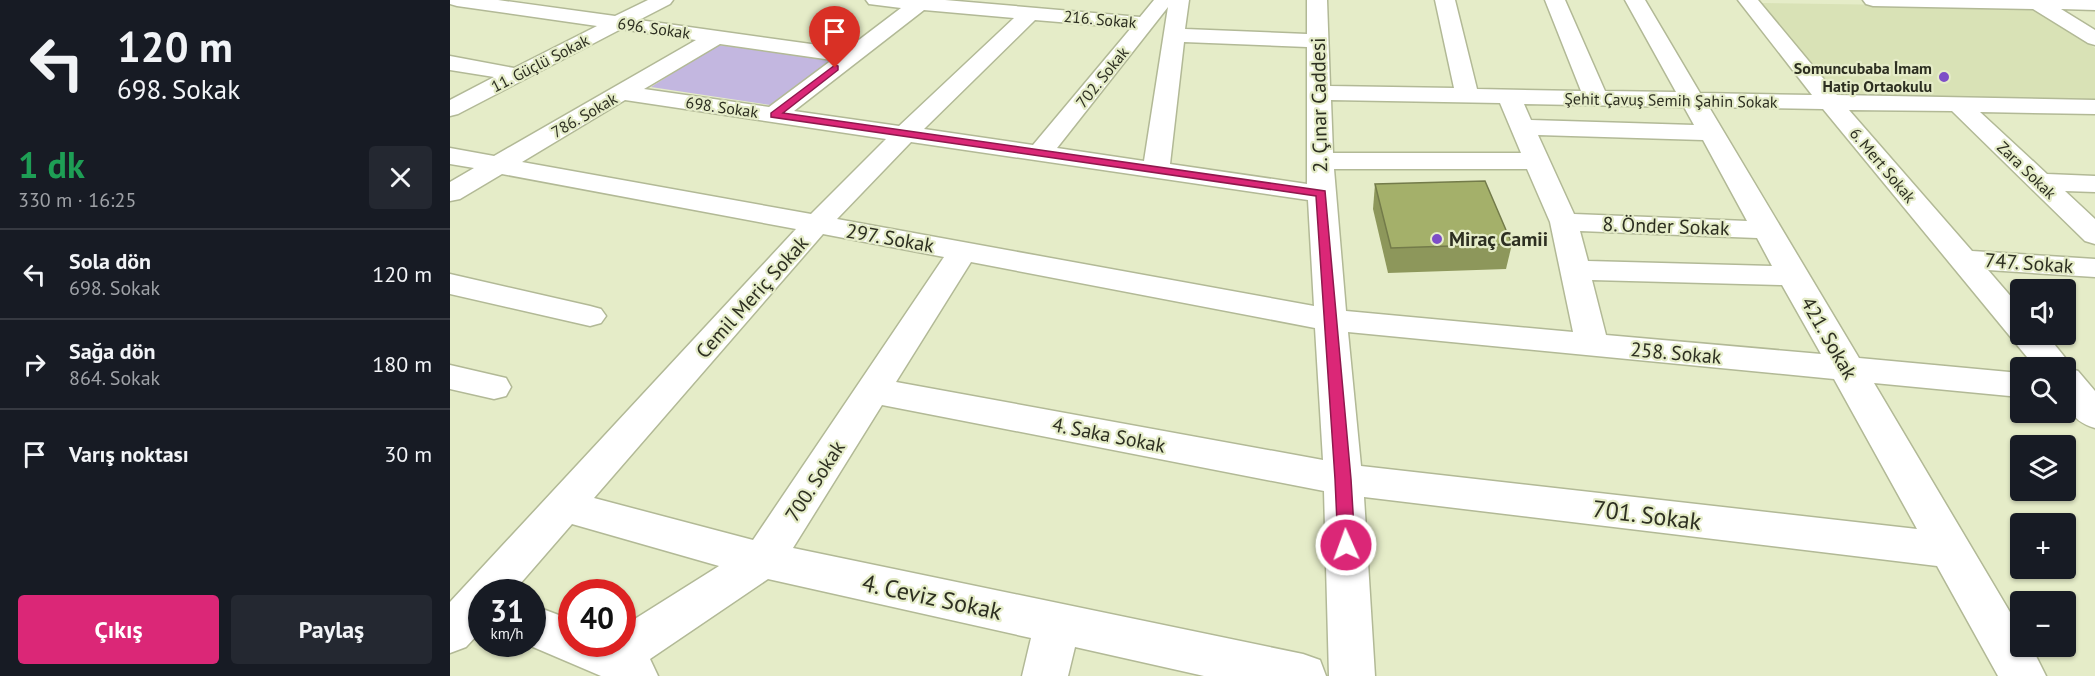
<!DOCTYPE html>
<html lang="tr">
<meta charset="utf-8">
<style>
body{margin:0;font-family:"PT Sans",sans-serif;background:#242831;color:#f1f3f6;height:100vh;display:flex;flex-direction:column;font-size:22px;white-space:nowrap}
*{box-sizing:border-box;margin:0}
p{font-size:20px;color:#9ea1a6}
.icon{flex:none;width:33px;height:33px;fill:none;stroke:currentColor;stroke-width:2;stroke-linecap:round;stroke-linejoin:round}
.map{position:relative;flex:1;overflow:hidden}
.drawer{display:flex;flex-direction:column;background:#171b24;width:450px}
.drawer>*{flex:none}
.top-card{background:#171b24;color:#f1f3f6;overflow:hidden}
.tools{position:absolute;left:1560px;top:279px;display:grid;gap:12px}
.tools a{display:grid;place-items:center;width:66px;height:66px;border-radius:6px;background:#171b24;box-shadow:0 2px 4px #0004;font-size:30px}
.speed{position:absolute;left:18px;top:579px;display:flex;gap:12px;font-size:30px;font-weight:700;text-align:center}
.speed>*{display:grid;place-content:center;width:78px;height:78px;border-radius:50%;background:#171b24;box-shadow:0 2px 4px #0004;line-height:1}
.speed small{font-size:15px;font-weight:400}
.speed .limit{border:9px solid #d22;background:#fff;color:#111}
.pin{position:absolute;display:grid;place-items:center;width:51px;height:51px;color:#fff;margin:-62px -26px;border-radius:50% 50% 50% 0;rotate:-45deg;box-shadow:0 0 6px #0007}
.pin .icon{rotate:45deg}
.me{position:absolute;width:66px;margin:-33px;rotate:358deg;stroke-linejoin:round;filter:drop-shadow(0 0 4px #0008)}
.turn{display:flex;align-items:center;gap:21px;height:126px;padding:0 18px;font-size:27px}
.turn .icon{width:78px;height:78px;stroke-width:2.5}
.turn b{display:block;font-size:42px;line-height:51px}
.round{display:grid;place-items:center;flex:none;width:63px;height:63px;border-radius:6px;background:#242831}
.overview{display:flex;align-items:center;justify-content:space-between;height:102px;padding:0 18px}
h1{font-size:36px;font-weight:800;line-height:45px;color:#1e9e55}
.action{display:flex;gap:12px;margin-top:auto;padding:12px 18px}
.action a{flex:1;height:69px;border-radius:6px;background:#db2777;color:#fff;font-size:24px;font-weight:800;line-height:69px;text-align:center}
.action a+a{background:#242831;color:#f1f3f6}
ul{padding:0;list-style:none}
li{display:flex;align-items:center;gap:18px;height:90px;padding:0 18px;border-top:2px solid #363941}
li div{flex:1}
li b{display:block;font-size:22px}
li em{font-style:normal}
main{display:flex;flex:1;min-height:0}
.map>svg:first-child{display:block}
.built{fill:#d9e2b6}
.green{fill:#c3b7e0}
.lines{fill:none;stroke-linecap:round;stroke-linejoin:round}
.minor-casing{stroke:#b2b996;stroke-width:3}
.minor{fill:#fff;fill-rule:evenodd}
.wall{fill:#8d975b}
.building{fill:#a4b06a;stroke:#737b4a;stroke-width:1.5}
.route{fill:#db2777;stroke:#8e194d;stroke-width:1.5}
.poi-dot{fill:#7d4ec7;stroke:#e5ecc8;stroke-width:2}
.labels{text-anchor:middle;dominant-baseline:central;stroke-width:4.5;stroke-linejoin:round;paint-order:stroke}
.far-street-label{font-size:16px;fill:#2d2f21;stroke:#e5ecc8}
.far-poi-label{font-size:16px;font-weight:bold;fill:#2d2f21;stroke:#e5ecc8;text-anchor:end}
.street-label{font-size:20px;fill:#2d2f21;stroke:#e5ecc8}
.poi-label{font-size:20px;font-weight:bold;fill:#2d2f21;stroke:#e5ecc8;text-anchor:start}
.near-street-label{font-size:24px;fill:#2d2f21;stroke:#e5ecc8}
</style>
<main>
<section class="drawer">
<div class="top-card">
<div class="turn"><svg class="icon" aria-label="left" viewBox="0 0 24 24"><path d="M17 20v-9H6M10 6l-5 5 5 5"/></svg><div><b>120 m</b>698. Sokak</div></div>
</div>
<div class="overview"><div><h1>1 dk</h1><p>330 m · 16:25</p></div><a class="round"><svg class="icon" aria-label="close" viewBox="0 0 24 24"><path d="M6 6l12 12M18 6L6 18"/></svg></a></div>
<ul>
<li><svg class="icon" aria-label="left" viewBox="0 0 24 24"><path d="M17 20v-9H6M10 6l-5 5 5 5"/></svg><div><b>Sola dön</b><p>698. Sokak</p></div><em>120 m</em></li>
<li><svg class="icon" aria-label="right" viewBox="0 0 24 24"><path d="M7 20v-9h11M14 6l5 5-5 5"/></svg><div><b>Sağa dön</b><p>864. Sokak</p></div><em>180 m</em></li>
<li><svg class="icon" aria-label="arrive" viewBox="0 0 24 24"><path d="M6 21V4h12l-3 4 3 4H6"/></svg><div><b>Varış noktası</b></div><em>30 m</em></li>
</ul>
<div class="action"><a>Çıkış</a><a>Paylaş</a></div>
</section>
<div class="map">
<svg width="1645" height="676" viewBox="0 0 1645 676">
<rect width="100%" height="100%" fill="#e5ecc8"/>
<path class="built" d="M1311,3L1581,7L1645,48V101L1387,98Z"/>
<path class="green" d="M267,45L380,58L381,61L320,105L201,87Z"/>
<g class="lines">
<g class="minor-casing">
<path id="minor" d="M0,0H48L165,16L198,0H223L220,4L189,20L397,49L451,8L419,4L416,0H495L690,17L704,0H739L735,29L857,34V0H877L880,86L1004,88L985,0H1005L1027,89L1131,91L1095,0H1115L1155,91L1226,92L1175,0H1195L1250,93L1362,95L1288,0H1308L1387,95L1645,100V114L1530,112L1597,174L1645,176V192L1615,191L1645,219V244L1635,241L1502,111L1399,110L1522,251L1645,259V277L1538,270L1570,307V334H1596L1617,360L1621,369L1628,371L1645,391V428C1612,418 1616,396 1616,368H1586L1373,109L1259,107L1409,358L1570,373V397L1424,383L1570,629V646H1581L1596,676H1548L1487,566L914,497L925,676H879L874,491L432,405L343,548L853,654L870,660L876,676H754L625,647L618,676H572L581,638L318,579L200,659L208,676H151L76,644H82V605L122,620V644H172V627L269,566L122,524L63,592H32V630L16,647L0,653V602L346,229L52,174L10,199L0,201V182L24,168L0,164V148L44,156L246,40L171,29L8,114L0,116V100L44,77L0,70V56L64,68L147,26L7,6L0,4ZM718,7L694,161L607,148ZM474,10L564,18L449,126L344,111ZM585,20L681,28L583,145L474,129ZM734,42L857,47V184L720,164ZM270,44L382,60L319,107L194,89ZM175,100L436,139L361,214L72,162ZM881,100L1050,103L1071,153H883ZM1074,104L1234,107L1244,125L1081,120ZM1088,135L1253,140L1297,221L1124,214ZM461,142L858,200L864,306L387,219ZM884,169H1077L1100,222L1123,332L896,311ZM1130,231L1307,238L1322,266L1138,261ZM373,234L494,257L303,540L144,498ZM521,262L865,328L873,460L446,382ZM1142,280L1332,285L1371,354L1156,335ZM898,332L1384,379L1467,529L911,466Z
M1413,0H1645V10L1611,9L1645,30V45L1638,43L1583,9L1423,6L1416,4Z
M0,274L140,306L151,309L156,316L151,323L140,326L0,294Z
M0,365L56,378L61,387L56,396L44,399L0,389Z"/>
</g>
<use href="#minor" class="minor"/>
</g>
<path class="wall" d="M925,184L1062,244L1056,269L938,273L923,209Z"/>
<path class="building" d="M1035,181L1062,244L941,248L925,184Z"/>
<path class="route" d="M385,65L388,66V70L333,113L875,191L901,479L905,545L902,550L896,552L890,550L888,545L885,479L866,196L321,117V113Z"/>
<g class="poi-dot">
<circle cx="1494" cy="77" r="6"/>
<circle cx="987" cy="239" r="6"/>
</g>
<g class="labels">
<g class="far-street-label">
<text transform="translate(650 19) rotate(5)">216. Sokak</text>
<text transform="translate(204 28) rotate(8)">696. Sokak</text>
<text transform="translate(90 63) rotate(-27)">11. Güçlü Sokak</text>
<text transform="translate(652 77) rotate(-51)">702. Sokak</text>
<text transform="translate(1221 100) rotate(1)">Şehit Çavuş Semih Şahin Sokak</text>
<text transform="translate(272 107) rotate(8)">698. Sokak</text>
<text transform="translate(134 115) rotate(-30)">786. Sokak</text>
<text transform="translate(1433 165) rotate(50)">6. Mert Sokak</text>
<text transform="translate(1577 170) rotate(44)">Zara Sokak</text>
</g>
<g class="far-poi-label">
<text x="1482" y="68">Somuncubaba İmam<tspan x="1482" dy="18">Hatip Ortaokulu</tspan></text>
</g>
<g class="street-label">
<text transform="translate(869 105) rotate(-91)">2. Çınar Caddesi</text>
<text transform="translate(1216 226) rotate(2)">8. Önder Sokak</text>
<text transform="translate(440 238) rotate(10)">297. Sokak</text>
<text transform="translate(1579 263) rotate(4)">747. Sokak</text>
<text transform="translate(302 297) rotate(-48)">Cemil Meriç Sokak</text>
<text transform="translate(1379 338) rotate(60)">421. Sokak</text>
<text transform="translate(1226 353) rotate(5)">258. Sokak</text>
<text transform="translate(659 435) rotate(11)">4. Saka Sokak</text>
<text transform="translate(365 481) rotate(-57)">700. Sokak</text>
</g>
<g class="poi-label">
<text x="999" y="239">Miraç Camii</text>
</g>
<g class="near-street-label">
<text transform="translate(1197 515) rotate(7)">701. Sokak</text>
<text transform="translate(482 597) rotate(12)">4. Ceviz Sokak</text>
</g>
</g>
</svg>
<div class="tools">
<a><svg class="icon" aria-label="sound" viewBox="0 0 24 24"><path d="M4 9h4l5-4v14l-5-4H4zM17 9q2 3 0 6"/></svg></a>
<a><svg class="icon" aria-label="search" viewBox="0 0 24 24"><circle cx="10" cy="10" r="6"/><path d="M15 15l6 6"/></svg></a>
<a><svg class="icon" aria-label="layers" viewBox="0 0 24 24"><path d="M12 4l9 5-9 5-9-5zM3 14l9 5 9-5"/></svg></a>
<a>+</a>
<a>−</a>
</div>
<div class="speed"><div>31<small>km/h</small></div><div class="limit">40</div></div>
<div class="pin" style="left:385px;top:68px;background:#d93025"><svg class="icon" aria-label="arrive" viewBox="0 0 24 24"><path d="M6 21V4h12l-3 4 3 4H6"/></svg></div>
<svg class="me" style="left:896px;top:545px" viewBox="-20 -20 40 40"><circle r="17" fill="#db2777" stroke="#fff" stroke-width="3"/><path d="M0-11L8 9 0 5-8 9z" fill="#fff"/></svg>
</div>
</main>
